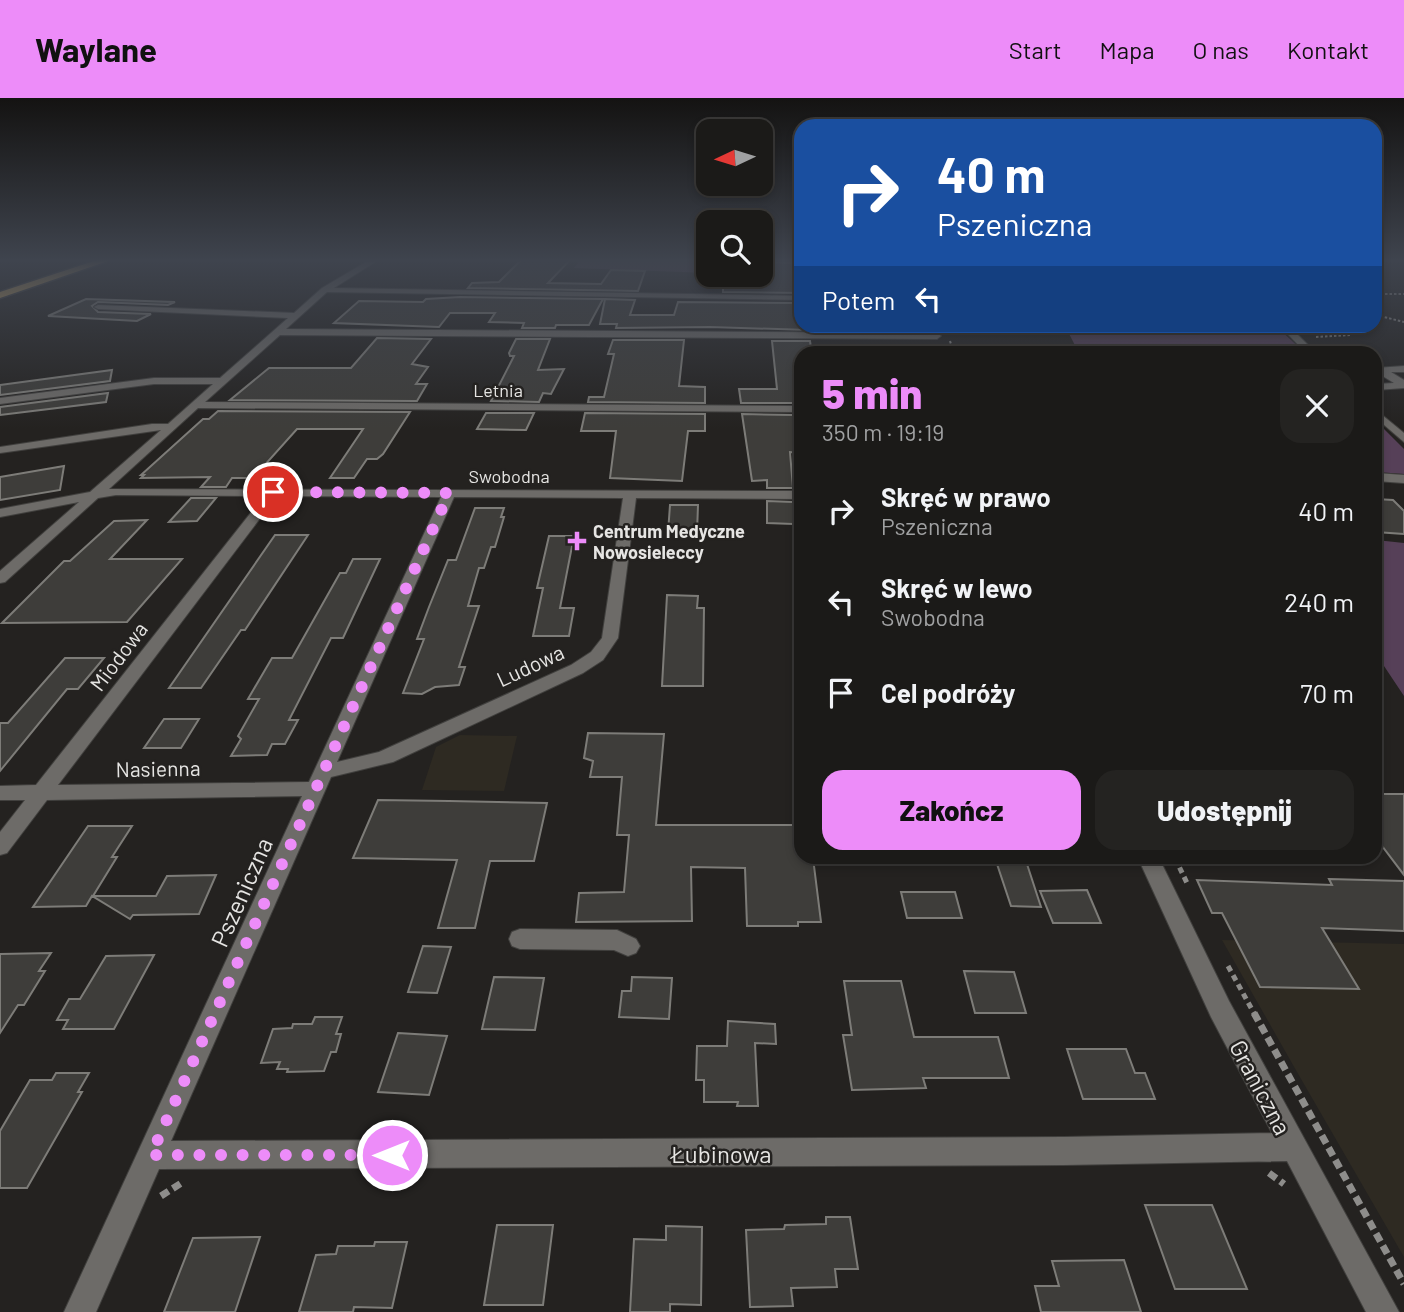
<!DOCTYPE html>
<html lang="pl">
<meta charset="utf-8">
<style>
body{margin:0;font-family:Barlow,sans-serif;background:#242321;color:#f1f3f6;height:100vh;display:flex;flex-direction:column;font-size:26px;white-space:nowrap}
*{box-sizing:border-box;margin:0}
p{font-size:23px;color:#a0a1a2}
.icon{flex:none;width:38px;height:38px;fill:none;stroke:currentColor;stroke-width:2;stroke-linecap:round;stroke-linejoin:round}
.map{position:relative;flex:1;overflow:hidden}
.side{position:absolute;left:794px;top:248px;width:588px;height:518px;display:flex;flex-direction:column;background:#1b1a18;border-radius:21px;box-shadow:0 4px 10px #0003,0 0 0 2px #393837}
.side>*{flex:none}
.hud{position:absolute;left:794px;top:21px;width:588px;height:214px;border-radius:21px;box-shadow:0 4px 10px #0003,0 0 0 2px #393837;background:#1a4fa0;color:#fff;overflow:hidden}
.needle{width:46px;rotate:266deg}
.tools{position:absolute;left:696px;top:21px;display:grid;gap:14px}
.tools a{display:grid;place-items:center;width:77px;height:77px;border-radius:14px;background:#1b1a18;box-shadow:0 4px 10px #0003,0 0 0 2px #393837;font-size:35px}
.pin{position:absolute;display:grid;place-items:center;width:60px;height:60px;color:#fff;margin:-30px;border:4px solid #fff;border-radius:50%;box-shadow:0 2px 7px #0007}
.me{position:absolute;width:77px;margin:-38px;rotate:270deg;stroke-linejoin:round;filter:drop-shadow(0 0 5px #0008)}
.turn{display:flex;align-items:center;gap:24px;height:147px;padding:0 28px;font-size:32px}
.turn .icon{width:91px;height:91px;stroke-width:2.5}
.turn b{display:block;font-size:49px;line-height:60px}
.then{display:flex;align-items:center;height:66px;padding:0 28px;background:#0003;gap:14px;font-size:26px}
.round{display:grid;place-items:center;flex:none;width:74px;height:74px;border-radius:21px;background:#242321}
.summary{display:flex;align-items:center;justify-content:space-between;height:119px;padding:0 28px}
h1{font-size:42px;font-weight:800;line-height:52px;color:#ed8cf9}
.action{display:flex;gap:14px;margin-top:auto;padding:14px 28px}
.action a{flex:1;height:80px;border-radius:21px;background:#ed8cf9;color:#111;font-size:28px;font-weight:800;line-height:80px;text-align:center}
.action a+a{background:#242321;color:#f1f3f6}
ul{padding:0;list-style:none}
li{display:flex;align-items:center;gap:21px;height:91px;padding:0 28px}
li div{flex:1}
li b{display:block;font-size:26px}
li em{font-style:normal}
header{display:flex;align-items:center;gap:42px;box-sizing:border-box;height:98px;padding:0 35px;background:#ed8cf9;color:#111}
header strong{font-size:33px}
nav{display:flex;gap:38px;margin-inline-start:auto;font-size:24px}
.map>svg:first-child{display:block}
.built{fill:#2e2a22}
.green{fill:#564058}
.building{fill:#3e3d3a;stroke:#7d7c78;stroke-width:2}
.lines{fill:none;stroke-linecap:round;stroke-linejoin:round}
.minor-casing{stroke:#41403e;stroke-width:2}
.highway-casing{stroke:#41403e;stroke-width:3}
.path-far3{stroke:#8e8d8b;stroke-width:2;stroke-dasharray:2.5 2;stroke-linecap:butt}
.path-far2{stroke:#8e8d8b;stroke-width:2.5;stroke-dasharray:3.5 2;stroke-linecap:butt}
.path-far1{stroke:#8e8d8b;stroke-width:5;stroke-dasharray:6 4.5;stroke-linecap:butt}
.path{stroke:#8e8d8b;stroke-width:7;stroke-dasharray:9 5;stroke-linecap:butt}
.minor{fill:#6d6b68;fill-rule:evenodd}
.highway{fill:#cfaa61;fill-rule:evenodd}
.route{stroke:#ed8cf9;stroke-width:12;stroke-dasharray:0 21.6}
.poi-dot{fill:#ed8cf9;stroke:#242220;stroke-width:2.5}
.labels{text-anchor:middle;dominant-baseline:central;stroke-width:5;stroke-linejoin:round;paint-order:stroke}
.far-street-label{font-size:18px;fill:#e6e5e3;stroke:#242220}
.far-poi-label{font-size:18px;font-weight:bold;fill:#e6e5e3;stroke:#242220;text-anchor:start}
.street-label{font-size:21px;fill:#e6e5e3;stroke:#242220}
.near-street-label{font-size:24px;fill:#e6e5e3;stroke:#242220}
</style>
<header>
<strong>Waylane</strong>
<nav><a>Start</a><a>Mapa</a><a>O nas</a><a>Kontakt</a></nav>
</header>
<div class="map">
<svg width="1404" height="1214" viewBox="0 0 1404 1214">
<rect width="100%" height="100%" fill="#242220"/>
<path class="built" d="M460,637L517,638L504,693L422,692L436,649Z
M1222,842L1404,846V1159L1297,974Z"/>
<path class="green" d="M581,161H709V175L574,170Z
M1065,228H1276L1305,255H1079Z
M1376,323L1404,351V376L1376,374Z
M1376,442L1404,445V598L1376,556Z"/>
<path class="building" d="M522,161H571L548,185L601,186L611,172L645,173L638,193L468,190L472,185L499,184Z
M761,164L802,165V195L723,194V189H761Z
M460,199L603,201L589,227H556L555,230H522L524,225L489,224L495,215H450L439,229L334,225L359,203L423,204L426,201Z
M86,201L175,204L168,207L98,204L92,208L98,214L151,216L137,223L48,218Z
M605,201L635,202L630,217H674L678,204L802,205V228H807L808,232L710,229L616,230L617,226H600Z
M377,240L431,241L412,266L428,269L416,286H427L417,303L230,302L269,270H351Z
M516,241H550L538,272L564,271L551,296L543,295L539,304L491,303L514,258H510L509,255Z
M613,242H684L679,288L705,289V305L588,304L589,299H604L614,256H608Z
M772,243H810L812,256H802L795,305H741L739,291H777Z
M112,272L110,283L0,297V287Z
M108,295L106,304L0,317V309Z
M218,313L410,314L383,356L377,361H367L354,380H330L363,331H297L253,380H232L226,389H201L210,379L141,380L144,377H141L203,321H209Z
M486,315H534L526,332L477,331Z
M585,315L705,316V333H688L682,383L610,380L616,333H581Z
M742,316L795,317V325H802L801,355L790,354L793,390H767V382L752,383Z
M64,368L60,392L0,402V379Z
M191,400H216L197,423L169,424Z
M1376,401L1393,402L1404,413V436L1376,434Z
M767,403L793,404V426L767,425Z
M670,407H698L697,435H668Z
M475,410H504L501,419H504L495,449H491L484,470H479L468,508H479L459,569H465L459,587L435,589L422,596L403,595L424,541H417L429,509L448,462H456Z
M147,422L110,461H182L127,524L2,525L64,463H70L114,423Z
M275,437H308L245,532H241L201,590H169Z
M549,438H574L560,510H574L569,538H533L543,490H537Z
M353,461H380L343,540H331L289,622H298L285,646H272L267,657L231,658L241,641L238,638L259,601H248L272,560H292L340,475H346Z
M667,497L698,498L697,510H704L703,588H662Z
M65,560H104L78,591H67L0,673V625H8Z
M164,621H199L181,650H144Z
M588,635L664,636L656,727H802V760H813L821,824H798V828H747L745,770L691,769L692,823L576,824L579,795L624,794L629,737H617L622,679H590L593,663L584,660Z
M1376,696H1404V777L1376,740Z
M378,702L449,703L547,705L534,763H490L475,830H438L457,762L353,760Z
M88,728H132L112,759H117L93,798H156L167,778L216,777L199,816L133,817L130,821L92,798L86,808L33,809Z
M995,760H1025L1041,809L1011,808Z
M1329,781L1404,783V833L1322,830L1359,891L1260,889L1222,815H1212L1197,782L1332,787Z
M1087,792L1101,825H1053L1040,793Z
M901,794H955L962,820H907Z
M423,848L451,849L437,895L408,894Z
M51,855L39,873H45L24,907H18L0,935V856Z
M154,857L114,931H63L68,922H57L69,901H80L106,858Z
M964,873L1014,874L1026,915H975Z
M494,879L544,880L535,932L482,931Z
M632,879L672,880L669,921L619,919L622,893H631Z
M844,883H901L914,939H998L1009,980H923L926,990L852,992L843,937H852Z
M315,919H342L336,936H341L336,954H331L324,973L287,974L288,971H277L280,964L261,965L273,931L292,930L293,926H312Z
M728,923L775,926L776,946L755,945L758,1008H737L738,1004H704V982H696L697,948H727Z
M398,935L447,938L429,997L378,994Z
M1067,951H1126L1135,975H1145L1155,1001H1083Z
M56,975H89L78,994H82L27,1090H0V1033L30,982H52Z
M1145,1107H1212L1247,1191H1175Z
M826,1119H850L858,1171H835L837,1189L791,1190L793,1208L750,1209L746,1132L784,1131L785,1127L826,1126Z
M497,1127H553L543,1207H484Z
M666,1128L702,1129L701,1207L670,1206V1214H630L634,1141L666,1142Z
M260,1139L235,1214H164L193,1140Z
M375,1144H407L392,1210L354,1209L353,1214H299L316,1157L336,1156L338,1148H374Z
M1124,1162L1141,1214H1041L1035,1188H1059L1052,1163Z"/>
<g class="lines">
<g class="minor-casing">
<path id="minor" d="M371,161H380L334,190L802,198V202L327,194L286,231L937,235L941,238L937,241L280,237L205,304L802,308V314L198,310L109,391L802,393V401L636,400L618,540L603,562L583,575L393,664L331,679L171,1043L1064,1039L1272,1035L1211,919L1138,760H1159L1229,903L1399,1214H1366L1287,1063L1064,1067L159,1071L96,1214H64L302,698L47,702L7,755L0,757V734L25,702H0V688L36,687L264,398L116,397L98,400L5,484L0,485V473L79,404L0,419V411L90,394L161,332L0,355V349L152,326H168L213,286H154L0,306V300L154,280H220L288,220L98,211L94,209L98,207L294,215L322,190ZM277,398L441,399L309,684L58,687ZM454,399L623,400L602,540L591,554L571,567L379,654L337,664Z
M1385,161H1404V163L1388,164Z
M1280,228H1289L1317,256H1307Z
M1404,268V274H1391L1404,282V290L1376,292V286L1394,285L1376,274V270Z
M1376,312L1404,335V344L1376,320Z
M1376,375L1404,377V385L1376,383Z
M520,831L617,832L636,841L640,848L636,855L628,858L614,852L520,851L512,848L509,841L512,834Z"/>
</g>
<g class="highway-casing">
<path id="highway" d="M100,161H114L0,200V194Z"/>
</g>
<path class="path-far3" d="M1376,196H1404
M1376,217L1404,224
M1316,239L1352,237
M950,243L952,249"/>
<path class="path-far2" d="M952,247L955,256"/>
<path class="path-far1" d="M1175,760L1187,785
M1228,868L1255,917"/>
<path class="path" d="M1254,915L1404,1186
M1269,1075L1284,1086
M161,1098L183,1084"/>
<use href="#minor" class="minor"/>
<use href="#highway" class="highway"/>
</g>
<linearGradient id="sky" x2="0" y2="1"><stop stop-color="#141312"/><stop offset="0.49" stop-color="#3f444e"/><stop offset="1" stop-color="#3f444e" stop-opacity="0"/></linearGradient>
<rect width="1404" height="331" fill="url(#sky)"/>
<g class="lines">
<path class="route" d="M273,394L449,395L151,1057H392"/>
</g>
<path class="poi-dot" d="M573.5 432.5h7v7h7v7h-7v7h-7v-7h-7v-7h7z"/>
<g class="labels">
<g class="far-street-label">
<text x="498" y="292">Letnia</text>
<text x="509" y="378">Swobodna</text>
</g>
<g class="far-poi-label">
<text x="593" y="433">Centrum Medyczne<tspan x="593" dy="21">Nowosieleccy</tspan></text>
</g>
<g class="street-label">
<text transform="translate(118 558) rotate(-53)">Miodowa</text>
<text transform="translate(530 567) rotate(-25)">Ludowa</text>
<text transform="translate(158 670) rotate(-1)">Nasienna</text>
</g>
<g class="near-street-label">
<text transform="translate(241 794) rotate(-66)">Pszeniczna</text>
<text transform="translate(1261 989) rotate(62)">Graniczna</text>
<text x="721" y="1055">Łubinowa</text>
</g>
</g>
</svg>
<div class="tools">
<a><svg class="needle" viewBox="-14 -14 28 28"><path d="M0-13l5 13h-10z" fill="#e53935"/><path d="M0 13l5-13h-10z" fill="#a0a1a2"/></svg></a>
<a><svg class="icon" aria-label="search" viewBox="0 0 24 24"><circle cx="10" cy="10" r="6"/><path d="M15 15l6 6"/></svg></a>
</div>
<div class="pin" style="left:273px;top:394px;background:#d93025"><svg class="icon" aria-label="arrive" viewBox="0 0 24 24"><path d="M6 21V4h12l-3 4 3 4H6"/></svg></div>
<svg class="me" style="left:392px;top:1057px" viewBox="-20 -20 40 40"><circle r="17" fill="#ed8cf9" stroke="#fff" stroke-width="3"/><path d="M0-11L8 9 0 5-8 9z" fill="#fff"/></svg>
<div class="hud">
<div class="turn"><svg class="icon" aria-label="right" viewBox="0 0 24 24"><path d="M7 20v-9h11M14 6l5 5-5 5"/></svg><div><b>40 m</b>Pszeniczna</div></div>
<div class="then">Potem<svg class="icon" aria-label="left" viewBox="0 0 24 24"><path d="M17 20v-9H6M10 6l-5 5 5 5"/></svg></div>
</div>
<section class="side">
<div class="summary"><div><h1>5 min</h1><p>350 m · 19:19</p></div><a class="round"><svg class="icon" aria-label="close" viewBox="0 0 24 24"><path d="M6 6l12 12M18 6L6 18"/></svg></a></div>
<ul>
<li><svg class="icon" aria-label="right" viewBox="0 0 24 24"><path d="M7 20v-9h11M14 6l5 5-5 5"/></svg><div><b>Skręć w prawo</b><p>Pszeniczna</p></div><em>40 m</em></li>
<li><svg class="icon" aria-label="left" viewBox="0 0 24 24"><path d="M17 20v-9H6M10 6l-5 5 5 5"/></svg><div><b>Skręć w lewo</b><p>Swobodna</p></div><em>240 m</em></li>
<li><svg class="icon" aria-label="arrive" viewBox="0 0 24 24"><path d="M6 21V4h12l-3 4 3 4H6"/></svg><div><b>Cel podróży</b></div><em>70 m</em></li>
</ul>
<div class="action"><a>Zakończ</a><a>Udostępnij</a></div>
</section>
</div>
